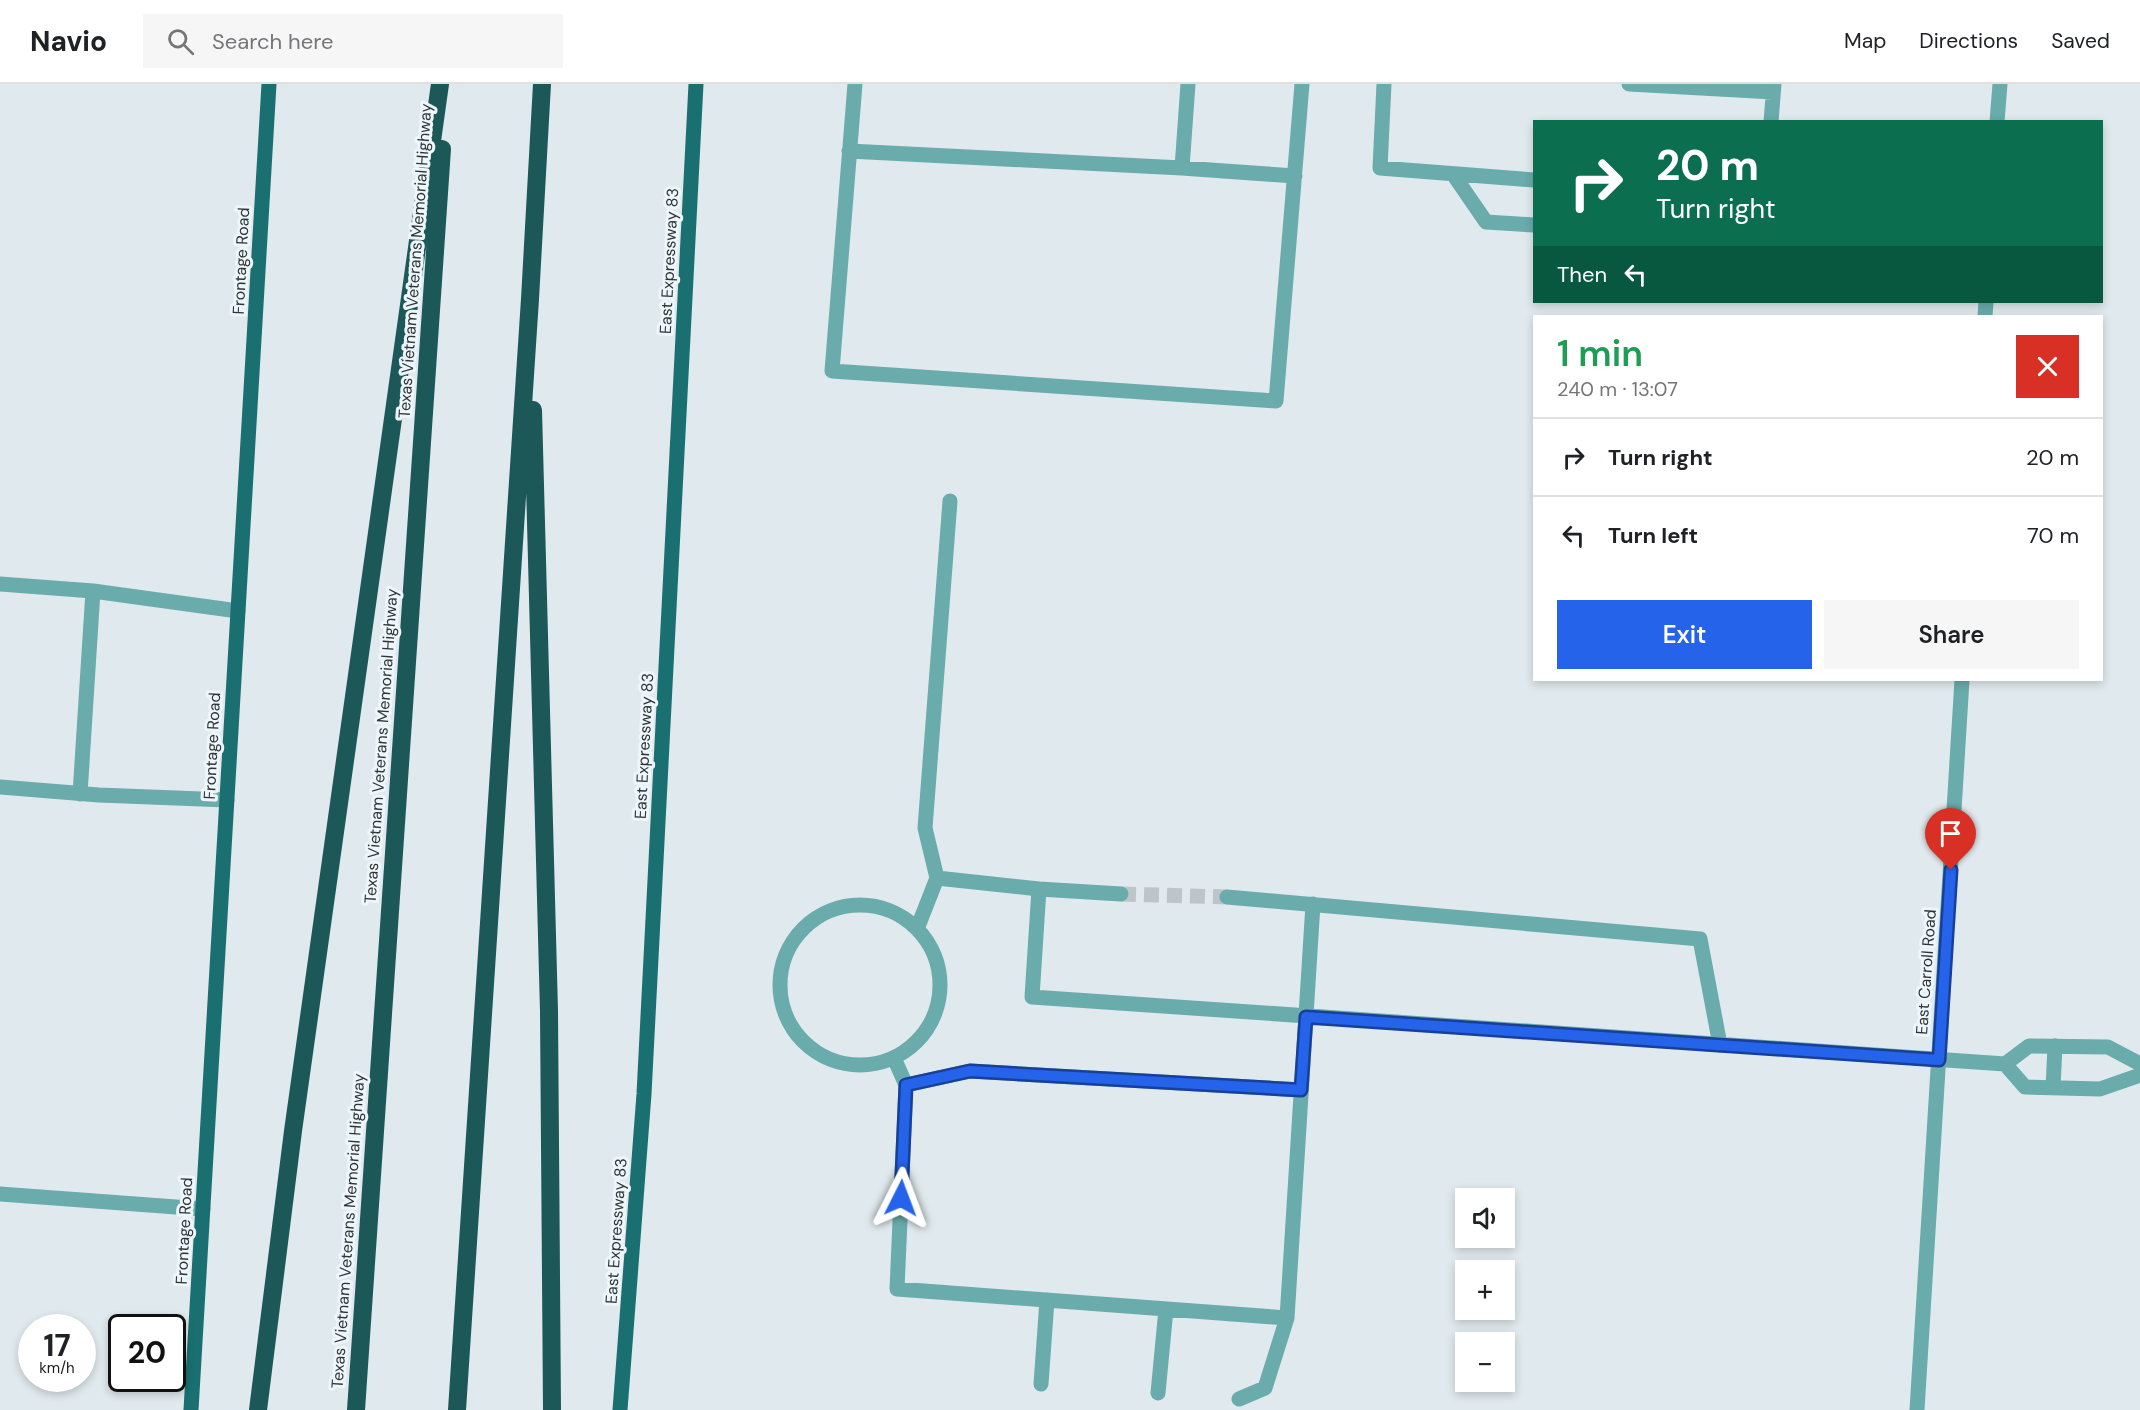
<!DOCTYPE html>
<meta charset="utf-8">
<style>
body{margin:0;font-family:"DM Sans",sans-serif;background:#f6f6f6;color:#202124;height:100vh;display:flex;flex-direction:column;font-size:22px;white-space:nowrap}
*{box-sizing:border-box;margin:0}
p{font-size:20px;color:#757577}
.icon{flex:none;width:33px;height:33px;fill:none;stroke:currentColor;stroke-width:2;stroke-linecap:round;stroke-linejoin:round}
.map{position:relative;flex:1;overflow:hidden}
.panel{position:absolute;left:1533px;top:231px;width:570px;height:366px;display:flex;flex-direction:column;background:#fff;border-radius:0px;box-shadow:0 3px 9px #0003}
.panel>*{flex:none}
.hud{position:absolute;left:1533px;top:36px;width:570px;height:183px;border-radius:0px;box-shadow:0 3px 9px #0003;background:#0b6e4f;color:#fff;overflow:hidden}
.buttons{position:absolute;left:1455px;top:1104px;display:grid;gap:12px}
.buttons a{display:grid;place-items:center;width:60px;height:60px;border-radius:0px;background:#fff;box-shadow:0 3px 9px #0003;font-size:30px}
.speed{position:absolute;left:18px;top:1230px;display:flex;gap:12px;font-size:30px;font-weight:700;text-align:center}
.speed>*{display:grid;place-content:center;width:78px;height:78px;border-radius:50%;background:#fff;box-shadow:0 3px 9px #0003;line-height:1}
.speed small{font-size:15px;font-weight:400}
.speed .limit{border:3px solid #111;border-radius:9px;background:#fff;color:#111}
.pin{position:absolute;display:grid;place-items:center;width:51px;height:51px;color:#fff;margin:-62px -26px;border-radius:50% 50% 50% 0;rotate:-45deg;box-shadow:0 0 6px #0007}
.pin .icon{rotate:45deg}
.me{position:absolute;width:66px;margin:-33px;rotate:3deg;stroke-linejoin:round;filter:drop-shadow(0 0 4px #0008)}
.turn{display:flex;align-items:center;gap:21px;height:126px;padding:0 24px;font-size:27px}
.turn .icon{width:78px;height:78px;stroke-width:2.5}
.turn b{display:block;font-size:42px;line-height:51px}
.then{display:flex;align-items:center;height:57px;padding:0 24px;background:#0003;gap:12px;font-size:22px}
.round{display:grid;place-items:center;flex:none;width:63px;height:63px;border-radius:0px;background:#f6f6f6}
.headline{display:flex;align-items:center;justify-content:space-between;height:102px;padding:0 24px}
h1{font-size:36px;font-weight:600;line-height:45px;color:#1e9e55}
.button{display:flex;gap:12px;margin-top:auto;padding:12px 24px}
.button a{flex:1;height:69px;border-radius:0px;background:#2563eb;color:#fff;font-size:24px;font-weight:600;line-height:69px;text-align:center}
.button a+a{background:#f6f6f6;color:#202124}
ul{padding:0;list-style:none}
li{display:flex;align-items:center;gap:18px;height:78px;padding:0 24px;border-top:2px solid #e0e0e0}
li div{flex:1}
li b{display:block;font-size:22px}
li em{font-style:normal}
header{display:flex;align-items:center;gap:36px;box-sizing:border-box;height:84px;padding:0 30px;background:#fff;border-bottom:2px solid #e0e0e0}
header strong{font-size:28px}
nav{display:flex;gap:33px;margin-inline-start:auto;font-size:21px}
.search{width:420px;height:54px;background:#f6f6f6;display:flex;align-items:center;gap:15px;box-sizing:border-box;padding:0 21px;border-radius:0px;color:#757577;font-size:22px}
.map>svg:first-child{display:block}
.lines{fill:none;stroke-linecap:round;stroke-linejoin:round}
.minor-tunnel{stroke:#bdc5c8;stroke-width:15;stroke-dasharray:15 8;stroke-linecap:butt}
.minor{stroke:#69acab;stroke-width:15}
.major{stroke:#1a7070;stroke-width:15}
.highway{stroke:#1b5857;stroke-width:18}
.route-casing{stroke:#184099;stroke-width:15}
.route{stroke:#2563eb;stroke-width:10}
.labels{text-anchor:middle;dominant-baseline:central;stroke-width:6;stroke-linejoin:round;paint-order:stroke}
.street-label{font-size:16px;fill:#303435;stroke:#edf6fb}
</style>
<header>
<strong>Navio</strong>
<div class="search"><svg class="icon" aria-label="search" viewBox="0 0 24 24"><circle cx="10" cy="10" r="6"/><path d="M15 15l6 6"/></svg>Search here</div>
<nav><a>Map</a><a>Directions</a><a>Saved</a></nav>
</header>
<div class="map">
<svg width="2140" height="1326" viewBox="0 0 2140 1326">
<rect width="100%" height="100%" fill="#e0e9ed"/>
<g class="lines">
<path class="minor-tunnel" d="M1121,810L1227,813"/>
<path class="minor" d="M855,0L832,287L1276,317L1302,0
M1384,0L1380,84L1534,96
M1629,0L1773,8
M1771,38L1774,0
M1997,38L2000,0
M849,67L1182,84L1295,92
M1182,84L1188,0
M1453,90L1486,138L1534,141
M1985,232L1986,218
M0,500L93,507L238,527
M0,703L99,711L227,716
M80,710L93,507
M937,794L1039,805
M1121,810L1039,805L1032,913L2005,980L2029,962L2108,963L2140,980
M1227,813L1700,855L1720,961
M780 901a80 80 0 1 1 160 0a80 80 0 1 1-160 0Z
M917,845L937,794L925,744L950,417
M894,974L906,1001
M2005,980L2025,1003L2100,1005L2140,991
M2053,1004L2055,962
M0,1110L203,1125
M1287,1234L897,1205L906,1001L970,987L1301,1006
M1041,1300L1047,1216
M1158,1309L1166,1225
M1239,1315L1265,1304L1287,1234L1313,820
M1917,1326L1962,596"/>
<path class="major" d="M191,1326L269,0
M620,1326L644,1010L696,0"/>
<path class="highway" d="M533,326L549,927L552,1326
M258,1326L293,1047L440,0
M356,1326L442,65
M457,1326L530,215L542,0"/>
</g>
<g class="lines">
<g class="route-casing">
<path id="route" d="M901,1114L906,1001L970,987L1301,1006L1306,933L1939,976L1951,786"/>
</g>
<use href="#route" class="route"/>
</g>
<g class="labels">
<g class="street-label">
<text transform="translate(241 177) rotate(-87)">Frontage Road</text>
<text transform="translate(415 177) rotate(-86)">Texas Vietnam Veterans Memorial Highway</text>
<text transform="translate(669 177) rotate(-87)">East Expressway 83</text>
<text transform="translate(212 662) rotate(-87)">Frontage Road</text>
<text transform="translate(381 662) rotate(-86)">Texas Vietnam Veterans Memorial Highway</text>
<text transform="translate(644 662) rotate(-87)">East Expressway 83</text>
<text transform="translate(1926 888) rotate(-86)">East Carroll Road</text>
<text transform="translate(184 1147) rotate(-87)">Frontage Road</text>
<text transform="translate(348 1147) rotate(-86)">Texas Vietnam Veterans Memorial Highway</text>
<text transform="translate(616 1147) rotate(-86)">East Expressway 83</text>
</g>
</g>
</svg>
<div class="buttons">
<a><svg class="icon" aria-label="sound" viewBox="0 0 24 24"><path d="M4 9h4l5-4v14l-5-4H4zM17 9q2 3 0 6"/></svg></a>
<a>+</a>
<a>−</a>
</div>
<div class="speed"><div>17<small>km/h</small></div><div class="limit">20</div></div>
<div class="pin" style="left:1951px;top:786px;background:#d93025"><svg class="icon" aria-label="arrive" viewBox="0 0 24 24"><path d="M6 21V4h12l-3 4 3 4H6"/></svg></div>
<svg class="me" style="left:901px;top:1114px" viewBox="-20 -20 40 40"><path d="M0-17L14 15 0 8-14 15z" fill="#2563eb" stroke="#fff" stroke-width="4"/></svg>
<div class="hud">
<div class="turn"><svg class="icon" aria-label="right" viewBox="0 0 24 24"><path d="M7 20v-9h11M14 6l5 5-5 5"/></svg><div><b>20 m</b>Turn right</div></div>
<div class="then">Then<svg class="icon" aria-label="left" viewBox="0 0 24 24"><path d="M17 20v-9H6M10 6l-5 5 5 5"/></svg></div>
</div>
<section class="panel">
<div class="headline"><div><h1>1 min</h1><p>240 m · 13:07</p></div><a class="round" style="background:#d93025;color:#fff"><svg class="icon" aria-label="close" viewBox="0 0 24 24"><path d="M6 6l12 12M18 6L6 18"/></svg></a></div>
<ul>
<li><svg class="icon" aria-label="right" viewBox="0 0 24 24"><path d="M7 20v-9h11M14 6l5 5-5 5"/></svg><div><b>Turn right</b></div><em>20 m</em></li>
<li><svg class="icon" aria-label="left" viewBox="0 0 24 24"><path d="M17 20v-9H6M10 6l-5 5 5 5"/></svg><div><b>Turn left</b></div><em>70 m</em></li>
</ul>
<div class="button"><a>Exit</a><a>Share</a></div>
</section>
</div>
